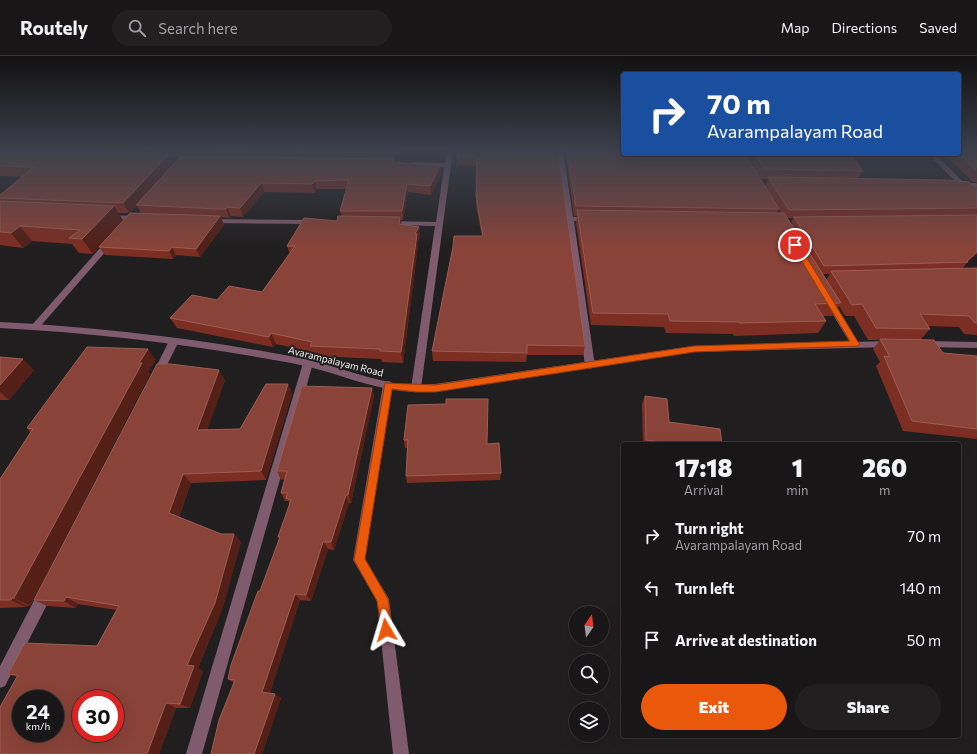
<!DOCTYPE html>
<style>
body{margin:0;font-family:Commissioner,sans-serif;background:#221f20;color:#f1f3f6;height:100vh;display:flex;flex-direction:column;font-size:15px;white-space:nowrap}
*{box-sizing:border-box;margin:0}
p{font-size:13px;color:#9f9fa1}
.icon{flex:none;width:22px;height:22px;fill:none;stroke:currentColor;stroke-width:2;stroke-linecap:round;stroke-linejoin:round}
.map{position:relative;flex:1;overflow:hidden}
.sheet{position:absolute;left:621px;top:386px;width:340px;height:296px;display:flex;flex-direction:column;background:#191617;border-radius:4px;box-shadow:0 4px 16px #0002,0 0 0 1px #373536}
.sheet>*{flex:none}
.top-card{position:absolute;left:621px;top:16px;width:340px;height:84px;border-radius:4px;box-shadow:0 4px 16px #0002,0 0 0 1px #373536;background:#1a4fa0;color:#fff;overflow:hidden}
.needle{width:26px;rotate:14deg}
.buttons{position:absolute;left:569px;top:550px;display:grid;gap:8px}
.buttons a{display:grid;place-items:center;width:40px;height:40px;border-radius:50%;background:#191617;box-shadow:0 4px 16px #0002,0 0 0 1px #373536;font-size:20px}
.speed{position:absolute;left:12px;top:634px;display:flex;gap:8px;font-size:20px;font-weight:700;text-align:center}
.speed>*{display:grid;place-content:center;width:52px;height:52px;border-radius:50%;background:#191617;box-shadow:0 4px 16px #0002,0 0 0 1px #373536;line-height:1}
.speed small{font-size:10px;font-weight:400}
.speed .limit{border:6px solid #d22;background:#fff;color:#111}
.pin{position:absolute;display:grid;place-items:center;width:34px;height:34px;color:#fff;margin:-17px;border:2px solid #fff;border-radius:50%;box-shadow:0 1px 4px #0007}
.me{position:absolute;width:44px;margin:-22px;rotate:353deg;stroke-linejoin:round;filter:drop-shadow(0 0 3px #0008)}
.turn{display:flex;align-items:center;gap:14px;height:84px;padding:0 20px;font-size:18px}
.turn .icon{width:52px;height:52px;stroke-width:2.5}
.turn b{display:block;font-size:28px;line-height:34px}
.eta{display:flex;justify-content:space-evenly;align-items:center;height:68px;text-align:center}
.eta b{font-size:24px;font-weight:800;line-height:28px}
.action{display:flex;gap:8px;margin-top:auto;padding:8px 20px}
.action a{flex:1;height:46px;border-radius:24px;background:#ea580c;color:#fff;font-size:16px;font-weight:800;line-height:46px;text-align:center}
.action a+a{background:#221f20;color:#f1f3f6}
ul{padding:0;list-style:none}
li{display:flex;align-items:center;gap:12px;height:52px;padding:0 20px}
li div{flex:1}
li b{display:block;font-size:15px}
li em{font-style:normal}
header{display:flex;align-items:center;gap:24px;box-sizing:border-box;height:56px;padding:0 20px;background:#191617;border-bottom:1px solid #373536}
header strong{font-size:19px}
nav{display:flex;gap:22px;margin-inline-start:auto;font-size:14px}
.search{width:280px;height:36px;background:#221f20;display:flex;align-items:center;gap:10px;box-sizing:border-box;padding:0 14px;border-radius:22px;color:#9f9fa1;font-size:15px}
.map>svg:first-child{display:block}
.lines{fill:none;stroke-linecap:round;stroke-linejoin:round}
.minor{fill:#7f5b6d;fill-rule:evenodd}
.tertiary{fill:#7f5b6d;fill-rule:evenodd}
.wall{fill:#7d2e22;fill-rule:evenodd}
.shaded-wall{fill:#531f17}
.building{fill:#894338;stroke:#9a5e55;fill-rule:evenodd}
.route{fill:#ea580c;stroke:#983908}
.labels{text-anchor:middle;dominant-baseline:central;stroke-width:4;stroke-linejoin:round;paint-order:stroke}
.street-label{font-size:10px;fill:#f2f0f0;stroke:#211e1f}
</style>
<header>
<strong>Routely</strong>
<div class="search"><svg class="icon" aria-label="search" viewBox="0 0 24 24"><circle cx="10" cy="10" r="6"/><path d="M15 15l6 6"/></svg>Search here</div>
<nav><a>Map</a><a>Directions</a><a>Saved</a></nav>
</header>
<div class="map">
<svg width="977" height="698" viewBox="0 0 977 698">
<rect width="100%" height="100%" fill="#211e1f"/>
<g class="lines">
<path class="minor" d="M447,94H453L421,332L419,335H413L411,332L435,170L389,169L385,167L389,165L436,166L444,111L412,110L409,108L412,106L445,107Z
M557,94H563L573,161H589L593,163L589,165H574L595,310L590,313L585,310Z
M928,98H935L964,127H977V131H969L977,139V145L961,131L958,130V128Z
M104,159L139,160L143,162L139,164L107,163H104Z
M206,163L315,164L319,166L315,168L209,167H206Z
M107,184H110L114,186L38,273H32L31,271L32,269Z
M828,241L831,242L858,286L860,288L858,290H852L824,244Z
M174,282L179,285L162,319L160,322H154L152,319L169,285Z
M308,304L313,307L202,698H186L303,307Z
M388,325L391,326L393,329L365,503L389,543L409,698H393L377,545L353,504L383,329L385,326Z
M46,530L51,531L52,536L51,541L5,630L0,632V610L41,531Z"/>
<path class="tertiary" d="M0,266C97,271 194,282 290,300C325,306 358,320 393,327C407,329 421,328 435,328L694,290L889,285L894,288L889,291L694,296L435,336C421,336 407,336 393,334C358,328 326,313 291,307C194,289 98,277 0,272Z
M925,285L977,286V292L925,291L920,288Z"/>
</g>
<path class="wall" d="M0,94H151L148,97H154L152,94H396L395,105H393V106L441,118L431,139L408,136L403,164H401V169L419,171L420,181L418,186V189L403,307L382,306L381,303L314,300L313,296L276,288L273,291L177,272L170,262L217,244L262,236L290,198L287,190L337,165L342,160L340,155L346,133H317L315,137L264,136L243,161L231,160L229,162L221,161L224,169L200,201L176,199L173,203L105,199L99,191L141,158L137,149L129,157H118L123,164L93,198L79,197L72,188L32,185L23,192L0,189V139L22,121L0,120ZM170,101H180L174,108Z
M558,94L585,290L583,299H527L526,306L433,305L432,295L482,180L476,150L477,110L457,109V100Z
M565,94H623L779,153L777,157H781L765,130L768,123H761L746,98H851L863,115L858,123L977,133V198L966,208L962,213L977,212V279L964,278L959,271L927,270L930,273L921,283L943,297L977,300V383L903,375L876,310L880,306L873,293L880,284H868L854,260H845L839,250L832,260H823L826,265L818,277L734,280L733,278L666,277L664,271L591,269L576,167L577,160H574ZM787,162H793L791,168ZM822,218H830L826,224Z
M977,94V126H973L944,98H959Z
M0,301L34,314L9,344H0Z
M156,304L148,316L150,318L30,550H27L26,551L0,552V423L30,376L27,372Z
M225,324L207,374L240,373L288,328L292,338L266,424L191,427L179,461L221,478H234L241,486L222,554L198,612L203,615L190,652H176L159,698H0L17,621L8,618L97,590L116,554L78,548L76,552L47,550L34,544Z
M372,332L374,340L351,447H349L334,494L328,493L311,545L300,544L270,637L281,642L262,698H211L234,627L228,623L260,535L280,483L278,481L290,448L288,445H285L281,437L285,423L281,424L277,415Z
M645,340L669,366L722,388H643L642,348Z
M404,384L487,388L501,417L500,424L407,427L406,420L407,392H405Z"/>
<path class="shaded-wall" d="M141,94H151L144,100Z
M394,94H396L395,105L394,97Z
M169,98L174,108L129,157L123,147Z
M440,110L441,118L431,139L430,130Z
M315,125L317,133L315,137L312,128Z
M261,127L264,136L243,161L240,152Z
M407,128L408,136L403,164L402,155Z
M114,150L123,164L93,198L82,183Z
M227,151L231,160L229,162L226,153Z
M220,160L224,169L200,201L196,193Z
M400,161L402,171L399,168Z
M20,170L32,185L23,192L11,177Z
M419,171L420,181L418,186V189L403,307L401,296L415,178Z
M172,191L176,199L173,203L169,195Z
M977,196V198L966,208L968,206H966Z
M271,277L276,288L273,291L269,281Z
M148,293L156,304L148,316L150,318L30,550L14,542L139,307Z
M23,303L34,314L9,344L0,336V329Z
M219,314L225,324L204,384L197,374Z
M288,328L292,338L266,424L261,415Z
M372,332L374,340L351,447L348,439Z
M183,418L191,427L177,465L169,457Z
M346,439L349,447L334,494L331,486Z
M234,478L241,486L222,554L198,612L203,615L190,652L180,648L187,609Z
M323,486L328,493L311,545L306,539Z
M295,538L300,544L269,640L262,636Z
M66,541L78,548L76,552L64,545Z
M12,542L27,550L26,551L11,544Z
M275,638L281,642L262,698H254Z
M166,647L176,652L159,698H147Z"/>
<path class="building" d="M0,94H98L169,98L123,147L0,142V139L34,111L0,110Z
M203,94H394V97Z
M460,94H558L585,290L527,289V297L432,295L453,191L454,180H483L476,140L477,101L457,100Z
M567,94H623V98H745L779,153L576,150Z
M959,94H977V115L959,98Z
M755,98H851L863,115L765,113Z
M181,100L393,103V106L440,110L430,130L407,128L402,155H340L349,124L315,125L312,128L261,127L240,152L227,151L226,153H218L136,149Z
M768,121L946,124L969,126L977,133V152L789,154Z
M0,145L114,150L82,183L69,182L80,174L20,170L11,177L0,176Z
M577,154L784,157L841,247L815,248L826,265L740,267L739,266L670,265L668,258L593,257Z
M130,157L220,160L196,193L172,191L169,195L99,191Z
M977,159V196L967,205L968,206L824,210L794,161Z
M338,160L400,161L399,168L419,171L415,178H417L401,296L380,295V293L310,290L312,286L271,277L269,281L170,262L192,239L217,244L229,230L262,236L295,190H287L304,162L337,165Z
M977,212V267H975L969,260L920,258L930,273L876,272L862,248L852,249L831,215Z
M880,283L934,284L943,297L977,300V373L912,365L884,300L890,301Z
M87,291L148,293L139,307H142L14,542H12L11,544H0V423L33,373L27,372Z
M0,301L23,303L0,329Z
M157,308H170L219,314L197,374L240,373L266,328H288L261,415L183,418L169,457L221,478H234L215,547L187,609L194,610L180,648L166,647L147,698H0V651L18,619L8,618L25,587L97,590L119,550L66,541L64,545L34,544ZM21,643H55V677H21ZM81,643H115V677H81Z
M302,330L372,332L348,439H346L331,486H323L306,539L295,538L262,636L275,638L254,698H211L219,664L235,624L228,623L231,609L258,535H260L280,481H278L291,444L286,442L288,437H281L287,415H277Z
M645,340L667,343L669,366L720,373L722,388H679L646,384Z
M446,343H488L487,388L499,387L501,417L406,420L408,384H404L408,349L446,348Z"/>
<linearGradient id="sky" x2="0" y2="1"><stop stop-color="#121011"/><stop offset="0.49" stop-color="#3d414d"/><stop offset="1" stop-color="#3d414d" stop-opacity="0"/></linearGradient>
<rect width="977" height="192" fill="url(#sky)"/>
<path class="route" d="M793,187L799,189L858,286L860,288L858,290L694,296L435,336H416L392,333L365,503L388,543L392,574L391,578L386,580L382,578L377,545L354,504L385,327L435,329L694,290L850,285L792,189Z"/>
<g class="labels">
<g class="street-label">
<text transform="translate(336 305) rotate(14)">Avarampalayam Road</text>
</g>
</g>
</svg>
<div class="buttons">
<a><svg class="needle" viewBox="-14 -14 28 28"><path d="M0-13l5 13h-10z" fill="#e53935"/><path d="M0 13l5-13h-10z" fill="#9f9fa1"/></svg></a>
<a><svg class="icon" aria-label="search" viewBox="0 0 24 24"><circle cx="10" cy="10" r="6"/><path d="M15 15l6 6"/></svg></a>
<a><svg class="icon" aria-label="layers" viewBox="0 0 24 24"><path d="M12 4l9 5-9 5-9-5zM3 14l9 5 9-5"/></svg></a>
</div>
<div class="speed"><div>24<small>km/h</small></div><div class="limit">30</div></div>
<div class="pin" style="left:795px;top:189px;background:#d93025"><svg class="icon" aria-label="arrive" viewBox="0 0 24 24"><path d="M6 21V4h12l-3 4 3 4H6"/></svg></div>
<svg class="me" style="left:386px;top:574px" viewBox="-20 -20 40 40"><path d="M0-17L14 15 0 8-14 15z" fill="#ea580c" stroke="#fff" stroke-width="4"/></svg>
<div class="top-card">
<div class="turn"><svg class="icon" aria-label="right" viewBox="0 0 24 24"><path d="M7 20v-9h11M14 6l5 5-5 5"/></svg><div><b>70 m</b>Avarampalayam Road</div></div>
</div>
<section class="sheet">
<div class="eta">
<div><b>17:18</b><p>Arrival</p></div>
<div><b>1</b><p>min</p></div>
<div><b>260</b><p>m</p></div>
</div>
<ul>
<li><svg class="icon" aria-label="right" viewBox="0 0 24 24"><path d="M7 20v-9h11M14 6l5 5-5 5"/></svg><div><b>Turn right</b><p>Avarampalayam Road</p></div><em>70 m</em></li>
<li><svg class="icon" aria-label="left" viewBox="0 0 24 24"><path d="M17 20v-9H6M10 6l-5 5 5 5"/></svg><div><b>Turn left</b></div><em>140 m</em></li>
<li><svg class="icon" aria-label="arrive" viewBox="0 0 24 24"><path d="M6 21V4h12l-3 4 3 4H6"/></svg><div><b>Arrive at destination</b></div><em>50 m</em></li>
</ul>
<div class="action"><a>Exit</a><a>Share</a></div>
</section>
</div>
